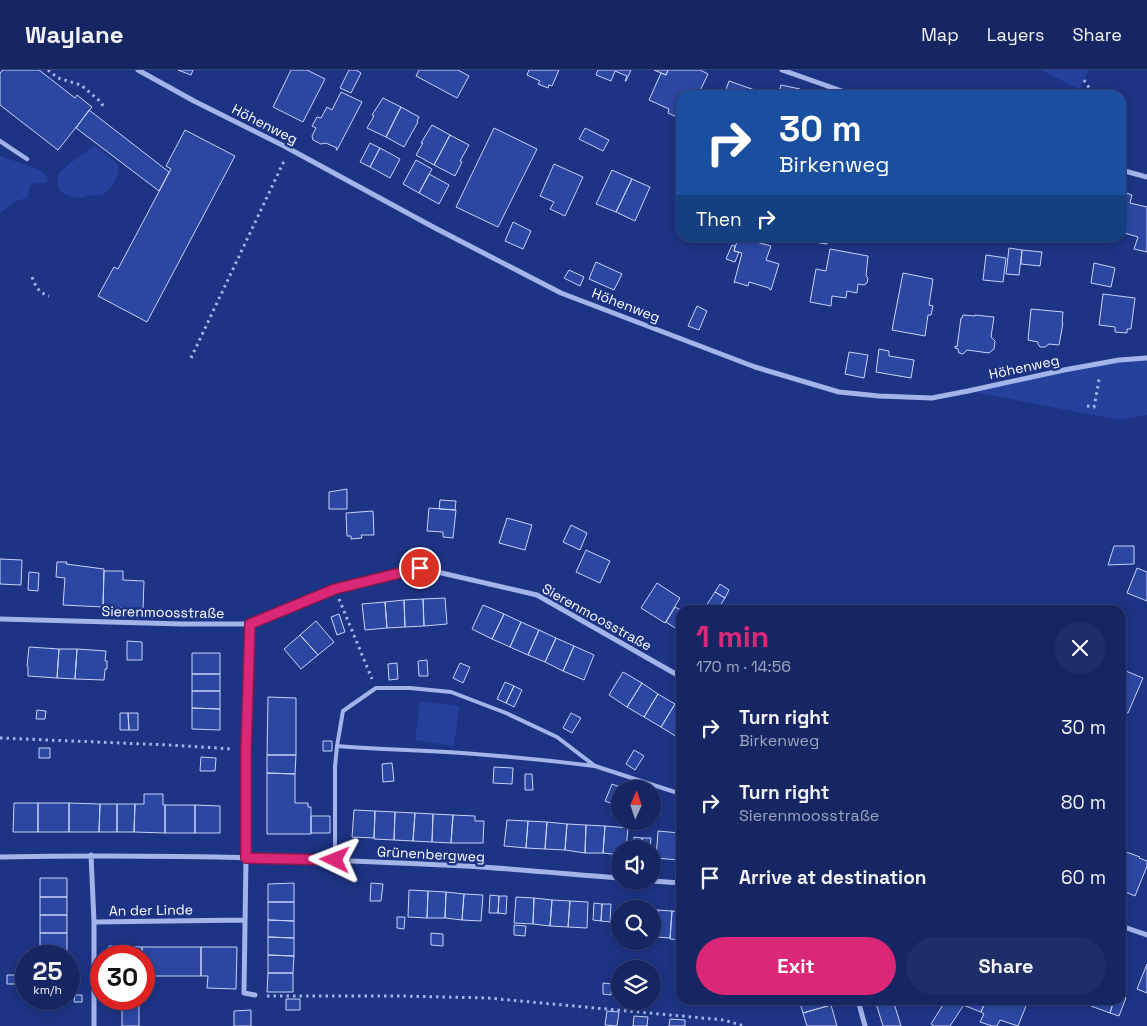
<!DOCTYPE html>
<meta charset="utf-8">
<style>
body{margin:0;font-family:"Space Grotesk",sans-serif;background:#1f2e68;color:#f1f3f6;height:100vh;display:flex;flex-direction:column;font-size:19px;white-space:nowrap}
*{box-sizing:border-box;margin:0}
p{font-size:16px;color:#9ea5be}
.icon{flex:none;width:28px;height:28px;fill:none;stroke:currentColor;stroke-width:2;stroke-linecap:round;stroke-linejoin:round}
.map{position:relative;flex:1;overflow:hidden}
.sheet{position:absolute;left:676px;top:535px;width:450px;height:400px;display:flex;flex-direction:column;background:#162662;border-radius:15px;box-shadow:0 2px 8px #0003,0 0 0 1px #354377}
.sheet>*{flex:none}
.guide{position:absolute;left:676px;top:20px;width:450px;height:152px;border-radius:15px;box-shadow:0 2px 8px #0003,0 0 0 1px #354377;background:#1a4fa0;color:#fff;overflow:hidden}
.needle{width:32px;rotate:3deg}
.buttons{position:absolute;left:611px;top:710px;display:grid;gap:10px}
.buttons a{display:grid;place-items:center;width:50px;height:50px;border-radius:50%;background:#162662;box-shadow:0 2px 8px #0003,0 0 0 1px #354377;font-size:25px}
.speed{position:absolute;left:15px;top:875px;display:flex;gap:10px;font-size:25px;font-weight:700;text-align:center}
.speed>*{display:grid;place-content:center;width:65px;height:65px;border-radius:50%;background:#162662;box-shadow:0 2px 8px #0003,0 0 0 1px #354377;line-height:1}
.speed small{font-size:12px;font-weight:400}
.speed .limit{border:8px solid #d22;background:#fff;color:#111}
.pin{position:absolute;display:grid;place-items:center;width:42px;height:42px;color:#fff;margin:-21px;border:2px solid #fff;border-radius:50%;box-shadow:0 1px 5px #0007}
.me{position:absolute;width:55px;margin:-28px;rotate:272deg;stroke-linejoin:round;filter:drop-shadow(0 0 4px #0008)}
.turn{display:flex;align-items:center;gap:18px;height:105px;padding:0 20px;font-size:22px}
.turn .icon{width:65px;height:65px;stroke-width:2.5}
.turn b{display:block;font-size:35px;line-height:42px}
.then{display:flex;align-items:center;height:48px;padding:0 20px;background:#0003;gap:10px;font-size:19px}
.round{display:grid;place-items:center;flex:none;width:52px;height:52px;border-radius:26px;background:#1f2e68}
.summary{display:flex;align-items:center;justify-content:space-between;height:85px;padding:0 20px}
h1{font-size:30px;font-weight:600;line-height:38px;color:#db2777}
.cta{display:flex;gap:10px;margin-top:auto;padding:10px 20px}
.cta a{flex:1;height:58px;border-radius:30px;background:#db2777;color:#fff;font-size:20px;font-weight:600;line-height:58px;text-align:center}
.cta a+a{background:#1f2e68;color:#f1f3f6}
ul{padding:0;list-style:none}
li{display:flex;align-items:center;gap:15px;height:75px;padding:0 20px}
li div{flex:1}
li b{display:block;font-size:19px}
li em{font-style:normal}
header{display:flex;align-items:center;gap:30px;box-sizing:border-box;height:70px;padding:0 25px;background:#162662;border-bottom:1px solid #354377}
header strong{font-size:24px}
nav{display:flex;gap:28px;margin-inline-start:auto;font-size:18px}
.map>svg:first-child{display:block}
.green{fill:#26419c}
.building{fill:#2c47a1;stroke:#c8d3f7}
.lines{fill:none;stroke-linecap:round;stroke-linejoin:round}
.path{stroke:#a3b4ea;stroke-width:3;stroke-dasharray:2.5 4;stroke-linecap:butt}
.service{stroke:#a3b4ea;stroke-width:4}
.pedestrian{stroke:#a3b4ea;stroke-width:4.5}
.minor{stroke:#a3b4ea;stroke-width:5}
.route-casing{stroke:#8e194d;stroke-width:12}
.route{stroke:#db2777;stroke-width:9}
.labels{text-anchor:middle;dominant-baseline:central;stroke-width:5;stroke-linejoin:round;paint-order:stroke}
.street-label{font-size:14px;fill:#fff;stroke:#1d3383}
</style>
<header>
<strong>Waylane</strong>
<nav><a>Map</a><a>Layers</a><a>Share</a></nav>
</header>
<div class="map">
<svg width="1147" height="956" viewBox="0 0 1147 956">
<rect width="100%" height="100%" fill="#1d3383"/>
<path class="green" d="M1041,0H1089L1079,19Z
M94,75L119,95C119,109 111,118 101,127L99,125L86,126L84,128C74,128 56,125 57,111C58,107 59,103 62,100C72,91 84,84 94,75Z
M0,86L38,99L46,105L48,112L31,114L27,128L16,131L0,143Z
M1147,288V345L1120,350L968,321L1064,300Z
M420,631L459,636L454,676L415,670Z"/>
<path class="building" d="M3,0H39L75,28L77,25L92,37L58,80L0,35V3Z
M178,0H193L191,5Z
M291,0H307L325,9L303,52L273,37Z
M349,0H356L361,3L351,23L340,18Z
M419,0H458L469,6L457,28L416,6Z
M529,0H559L552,16L549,15L548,18L538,14L540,11L527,5Z
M598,0H631L626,11H625L627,6L615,1L611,11L596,5Z
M654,0H668L666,5Z
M668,0H700L708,4L698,25L694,24L693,25H681V49L668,43L669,39L649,30L661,3L666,5Z
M729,11L766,24L765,25H724Z
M781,15L800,19L798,25H778Z
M341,22L362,32L337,80H336L337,78L326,73L321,74L313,70L312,66L316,58L312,56L317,47L321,48L327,37L332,40Z
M383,28L401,37L386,67L367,58L374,46L372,45Z
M401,37L419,47L417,51L418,52L404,77L386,67Z
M89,40L169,102L159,121L76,58Z
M432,55L450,65L434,95L416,85L423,73H421Z
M494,58L537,79L498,157L456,137Z
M585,58L609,70L603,81L579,69Z
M185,60L235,86L147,252L98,226L114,197L118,199L171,99L166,96Z
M450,65L469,75L460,91L462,92L455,106L434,95Z
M370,73L380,78L370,97L360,92Z
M380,78L400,89L390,108L370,97Z
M416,90L432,99L419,123L403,114Z
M554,94L583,107L565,146L550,139L554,132L540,126Z
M612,100L632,109L616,142L596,134Z
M429,104L449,115L439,134L419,123Z
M632,109L650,117L635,151L616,142Z
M1121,121L1132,125L1130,133L1147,137V182L1134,179L1138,167L1121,162Z
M513,152L531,161L523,179L505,171Z
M738,168H742L771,176L766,190L779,194L771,220L769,219V218L749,212L748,216L735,212L734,213L742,183L734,181Z
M808,168H828L827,174L808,171Z
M732,175L735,176L734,181L739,182L735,192L726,189Z
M1009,178L1022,180L1019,205L1006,204Z
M830,179L868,186L866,206L868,208L867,213L864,215L858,214L857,223L847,221L846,228L832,226L831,236L810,232L816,199L826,201Z
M1022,180L1042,182L1040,196L1021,194Z
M986,185L1006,188L1003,212L983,210Z
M596,192L622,204L614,220L589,209Z
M1094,193L1115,198L1111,217L1091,213Z
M569,200L584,207L580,216L564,208Z
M903,203L933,209L929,235L933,236L931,245H928L925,266L892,260Z
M1103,224L1135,228L1131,259H1127V263L1115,262V257L1099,255Z
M697,236L707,241L699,260L688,256Z
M1031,239L1063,242L1062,253H1063L1059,275L1049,274L1045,277H1040L1038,274V272L1028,270Z
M963,245L975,246V245L994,247L991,267L995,271L994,279L989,283L967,280L963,284L959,283L958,279L955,278V276L957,277L961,248H962Z
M879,279L889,281V286L914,290L911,308L876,302Z
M849,282L868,285L864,308L845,304Z
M347,419V439H329V422Z
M440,430L456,431L455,440L439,439Z
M429,438L456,440L453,468L443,467V462L427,461Z
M373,441L374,465H361L362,468L351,469V466H347L346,443Z
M507,448L532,455L525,480L499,473Z
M571,455L587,463L580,480L563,472Z
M1114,476H1134V494L1108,495Z
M586,480L610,491L600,513L576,502Z
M0,489L22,490L21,515L0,514Z
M57,492H67L66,494L104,499L103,537L63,535L65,508L56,507Z
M1137,498L1147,502V531L1127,523Z
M104,501H123V510L144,511L143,539L103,537Z
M29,502L39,503L38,521L28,520Z
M657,513L680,528L665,553L641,538Z
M720,514L729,520L725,528L715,522Z
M715,522L725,528L717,540H712L706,536Z
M445,528L447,554L424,556L423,529Z
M423,529L424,556L405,557L404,530Z
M404,530L405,557L387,558L385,532Z
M385,532L387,558L365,560L362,534Z
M483,535L504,544L492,569L472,559Z
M675,537L681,540V562L666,552Z
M339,544L345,562L337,565L331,547Z
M504,544L521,552L510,577L492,569Z
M316,551L334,572L318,585L300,565Z
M521,552L539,560L528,585L510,577Z
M539,560L556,568L545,592L528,585Z
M300,565L318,585L301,599L284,579Z
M556,568L574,576L563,601L545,592Z
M127,571L142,572V590H127Z
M574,576L594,585L584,610L563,601Z
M29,577L59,579L57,608L28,606V596H27Z
M59,579H77L75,609L57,608Z
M77,579L106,581L105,591H107V599H105L104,610L75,609Z
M192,583H220V604H192Z
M427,590L428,606H419L418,591Z
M397,593L398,609L389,610L388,594Z
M460,593L470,597L463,613L453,608Z
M1121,599L1143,608L1128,643L1121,641Z
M623,602L642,613L627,637L609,625Z
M192,604H220V621H192Z
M505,612L514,616L506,633L497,629Z
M642,613L658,624L644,647L627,637Z
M514,616L522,620L514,637L506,633Z
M192,621H220V639L192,638Z
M658,624L675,634L661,657L644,647Z
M268,627L296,628V685H267Z
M675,634L681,637V660L677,667L661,657Z
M192,638L220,639V660L192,659Z
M37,640L46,641L45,649H36Z
M120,643H128L129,660H120Z
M128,643H138V660H129Z
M571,643L581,648L572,663L563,658Z
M323,671H332V681H323Z
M39,678H50V688H39Z
M634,680L644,686L635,700L626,694Z
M267,685H296L295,704L267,703Z
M201,687L216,688L215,701H200Z
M392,693L394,711L383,712L382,694Z
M494,697L513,698L512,714L493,713Z
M267,703L295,704V733H308V737H311V764H267Z
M525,704H532L533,720H525Z
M612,714L620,717L613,734L605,731Z
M144,724H163V735H165V763L134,762L135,734H144Z
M14,733H38V762H13Z
M38,733H69V762H38Z
M69,733L100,734L99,762H69Z
M100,734H117V762H99Z
M117,734H135L134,762H117Z
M165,735H195V763H165Z
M195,735L220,736V763H195Z
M354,740L375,741L374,768L352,767Z
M375,741L395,742L394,770L374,769Z
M395,742L415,743L413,771L394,770Z
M415,743L433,744L432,772L413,771Z
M433,744L453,745L451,773L432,772Z
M453,745L475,746V751H484L483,773H451Z
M311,746H330V763H311Z
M507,750L528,751L526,778L504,776Z
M528,751L547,752L545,779L526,778Z
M547,752L567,754L565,780L545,779Z
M567,754L586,755L585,783L565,780Z
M586,755L605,756L603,783H585Z
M681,755V790H678Z
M605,756L628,758L626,779H620V785L603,783Z
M658,761L680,763L678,790L656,788Z
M634,767L642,768V779H633Z
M642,768H651L650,779H642Z
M1121,780L1140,787L1139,788L1147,791V796L1135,826L1121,820L1123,814H1121Z
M40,808H67V827H40Z
M294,813V832H268V814Z
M371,813L383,814L381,831H370Z
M409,820L428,821L427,848L408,847Z
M428,821L446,822L445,848H427Z
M446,822L464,824L462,850L445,848Z
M464,824L483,825L481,851L462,850Z
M490,825L499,826L498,843H489Z
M499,826H507L506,844L498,843Z
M40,827H67V845H40Z
M516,827L534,828L533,854L514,853Z
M534,828L552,830L550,856L533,854Z
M552,830L570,831L568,857L550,856Z
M570,831L588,832L587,858L568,857Z
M268,832H294V851L268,850Z
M594,833L602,834L601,851L593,850Z
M602,834H611L610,852L601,851Z
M619,836L643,839H620V864L616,863Z
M652,839L658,840L656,867H652Z
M658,840L672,841L670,868L656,867Z
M672,841L681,842V870L670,869Z
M40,845H67V863H40Z
M397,847H405L404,859L397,858Z
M268,850L294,851V868L268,867Z
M514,855L526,856L525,866L514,865Z
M40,863H67V881H40Z
M431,863L443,864V876L431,875Z
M268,867L294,868V886L268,885Z
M109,876L142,877V886H109Z
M142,877H201V906H144V886H142Z
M201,877H237L236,919L207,918L208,906H201Z
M40,881H67V886H40Z
M268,885L294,886L293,903H268Z
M1147,894V923L1137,919Z
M268,903H293V922H267Z
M7,905H16V914H7Z
M18,905H26V914H19Z
M603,913L612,914L611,925L603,924Z
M75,925H82V932H74Z
M1121,926L1126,928L1119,946L1110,943L1114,930H1121Z
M122,929H139V956H122Z
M286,929H300V940H286Z
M799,930H830L831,935L803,943Z
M875,930H893L901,956H883Z
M946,930H967L950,956H934L931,954Z
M967,930H986L981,942L963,935Z
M986,930H1025L1028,931L1018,956L1000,950L997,956H992L980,952L984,944L981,942Z
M1093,930H1114L1110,943L1091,936Z
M831,935L837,956H807L803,943Z
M251,940V956H234V941Z
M607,941L619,942L617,956L605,955Z
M634,946L648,947L647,956H633Z
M670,949L685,950V956H669Z"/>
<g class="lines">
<path class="path" d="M48,0L58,8L81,15L101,32L103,36
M1084,10L1094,25
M32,207C36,217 39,223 49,226
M191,288L285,89
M1087,336L1094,337L1099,310L1101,307
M339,529L372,609
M0,668L169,675L233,679
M267,926H401L488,928L724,950L744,956"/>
<path class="service" d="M337,676C383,680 429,680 475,684C515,687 555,691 594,696
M335,790V697L337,676L343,641L376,618H410L451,622L506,643L557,667L595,696L681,724"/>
<path class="pedestrian" d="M0,71L27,89"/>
<path class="minor" d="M138,0L194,31L284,76L435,158L561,223L755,297L839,322L879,326L932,328L968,321L1064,300L1119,290L1147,288
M782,0L853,25
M1121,100L1147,107
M0,549L183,554H250L335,519L420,498L537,525L681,607
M250,554L246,680V788L244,923L255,925
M91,785L94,852L244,850
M0,787C155,784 310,788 465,796C517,799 568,804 620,808
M652,811L681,813
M94,852V956
M1121,856L1147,865
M858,930L865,956"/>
</g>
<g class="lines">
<g class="route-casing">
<path id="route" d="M335,790L246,788V680L250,554L335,519L420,498"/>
</g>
<use href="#route" class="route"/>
</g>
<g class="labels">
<g class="street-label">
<text transform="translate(265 54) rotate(27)">Höhenweg</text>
<text transform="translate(626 235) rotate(21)">Höhenweg</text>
<text transform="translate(1024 297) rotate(-12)">Höhenweg</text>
<text transform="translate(163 542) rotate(1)">Sierenmoosstraße</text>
<text transform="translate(597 547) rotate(29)">Sierenmoosstraße</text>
<text transform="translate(431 784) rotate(3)">Grünenbergweg</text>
<text transform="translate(151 840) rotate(-1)">An der Linde</text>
</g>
</g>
</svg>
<div class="buttons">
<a><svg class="needle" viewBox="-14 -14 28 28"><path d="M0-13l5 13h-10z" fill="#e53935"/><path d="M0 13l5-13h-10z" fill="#9ea5be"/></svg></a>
<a><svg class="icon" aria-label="sound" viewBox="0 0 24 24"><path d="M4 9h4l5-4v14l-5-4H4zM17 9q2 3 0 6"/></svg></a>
<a><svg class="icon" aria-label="search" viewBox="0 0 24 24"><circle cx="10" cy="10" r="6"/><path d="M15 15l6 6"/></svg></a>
<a><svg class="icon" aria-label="layers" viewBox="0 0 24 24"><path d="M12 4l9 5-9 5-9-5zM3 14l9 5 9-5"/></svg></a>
</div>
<div class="speed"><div>25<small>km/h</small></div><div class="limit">30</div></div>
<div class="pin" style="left:420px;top:498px;background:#d93025"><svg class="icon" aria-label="arrive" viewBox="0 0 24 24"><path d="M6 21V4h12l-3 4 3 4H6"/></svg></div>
<svg class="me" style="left:335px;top:790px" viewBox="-20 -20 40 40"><path d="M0-17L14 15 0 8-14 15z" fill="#db2777" stroke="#fff" stroke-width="4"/></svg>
<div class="guide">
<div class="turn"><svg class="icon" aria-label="right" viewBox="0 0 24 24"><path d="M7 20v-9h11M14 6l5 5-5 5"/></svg><div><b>30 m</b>Birkenweg</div></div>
<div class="then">Then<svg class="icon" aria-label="right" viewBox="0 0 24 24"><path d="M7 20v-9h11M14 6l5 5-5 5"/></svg></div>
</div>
<section class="sheet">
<div class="summary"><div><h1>1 min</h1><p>170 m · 14:56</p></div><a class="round"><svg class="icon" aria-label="close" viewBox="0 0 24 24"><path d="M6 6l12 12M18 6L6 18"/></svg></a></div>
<ul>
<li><svg class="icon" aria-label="right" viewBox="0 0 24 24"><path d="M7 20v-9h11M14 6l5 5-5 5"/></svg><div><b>Turn right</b><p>Birkenweg</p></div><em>30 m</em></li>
<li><svg class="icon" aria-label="right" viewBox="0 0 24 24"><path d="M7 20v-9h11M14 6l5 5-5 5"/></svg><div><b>Turn right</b><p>Sierenmoosstraße</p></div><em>80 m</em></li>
<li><svg class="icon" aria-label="arrive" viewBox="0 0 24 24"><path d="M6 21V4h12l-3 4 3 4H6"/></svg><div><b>Arrive at destination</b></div><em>60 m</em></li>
</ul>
<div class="cta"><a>Exit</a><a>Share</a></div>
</section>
</div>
